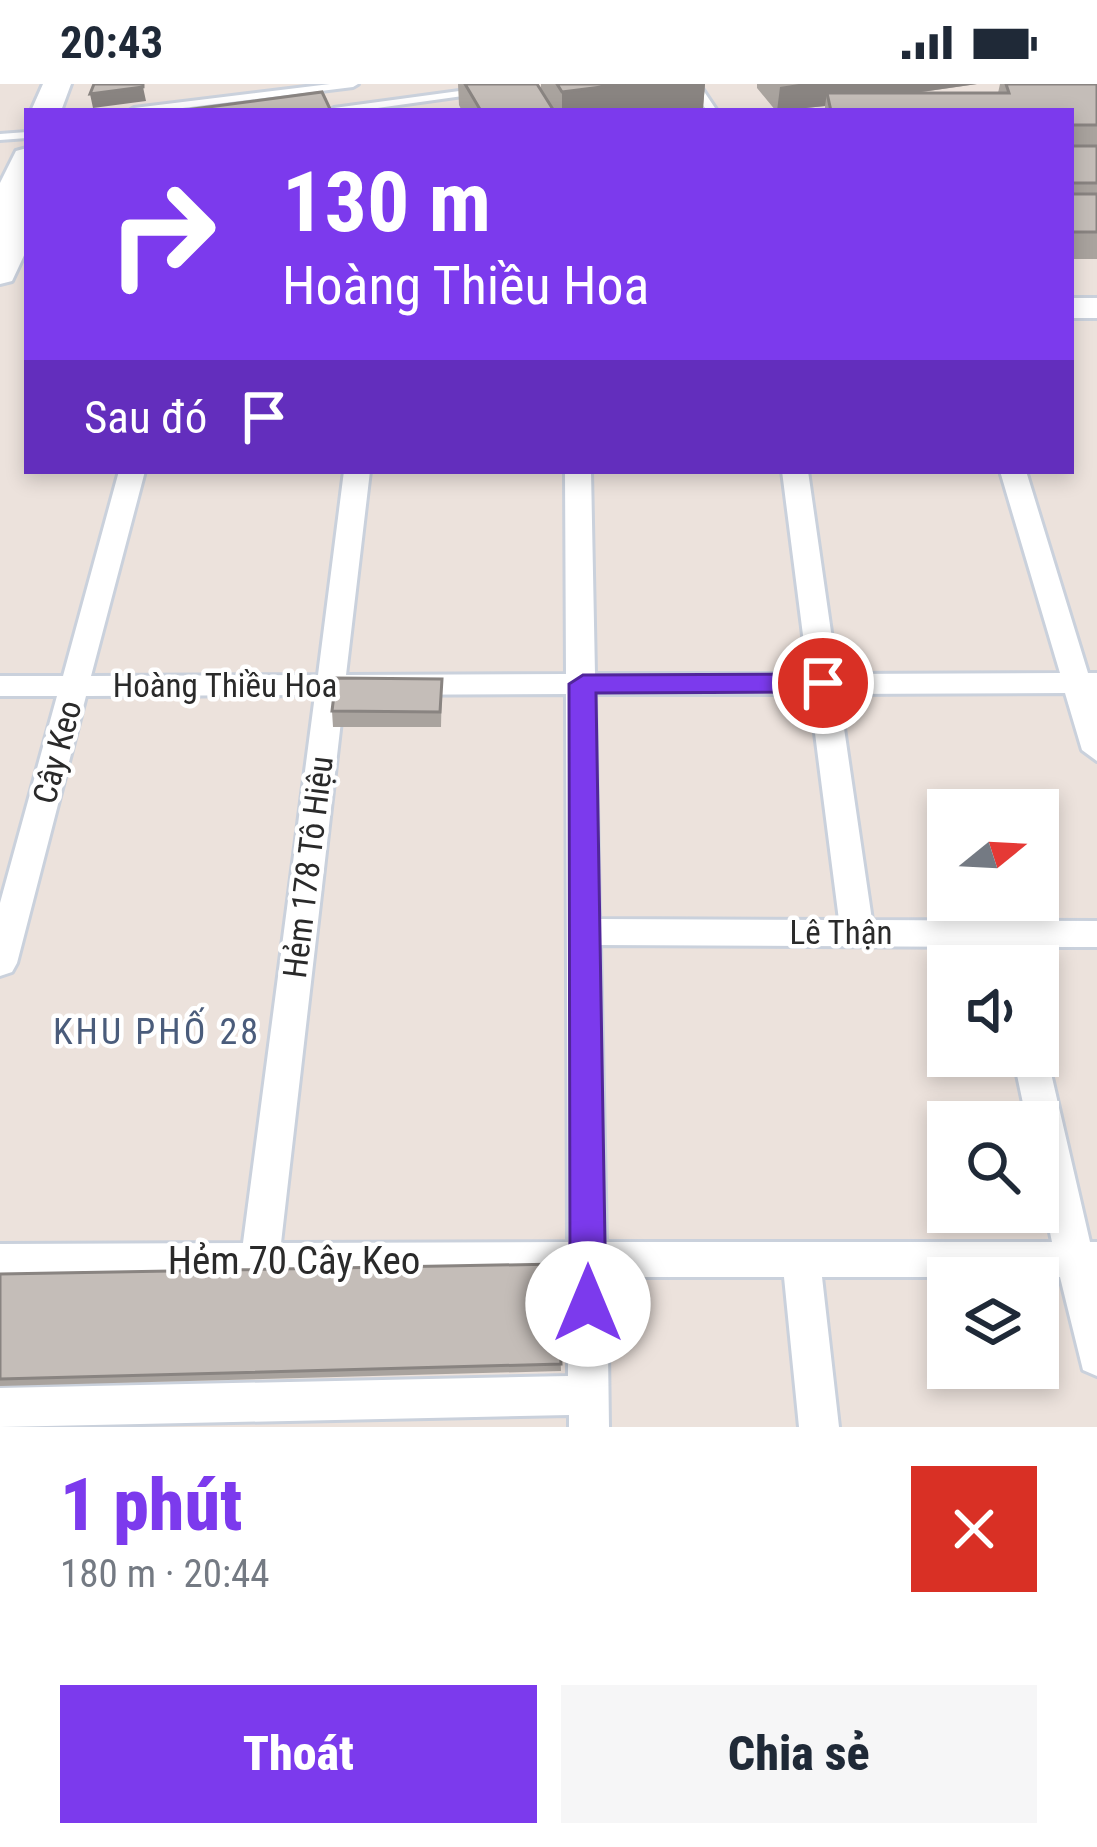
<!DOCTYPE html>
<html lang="vi">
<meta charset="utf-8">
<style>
body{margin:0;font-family:"Roboto Condensed",sans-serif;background:#f6f6f7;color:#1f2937;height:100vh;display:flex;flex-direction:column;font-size:45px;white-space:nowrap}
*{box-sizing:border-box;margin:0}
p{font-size:39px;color:#747a83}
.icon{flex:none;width:66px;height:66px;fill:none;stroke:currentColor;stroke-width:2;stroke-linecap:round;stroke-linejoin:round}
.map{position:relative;height:1343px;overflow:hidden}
.sheet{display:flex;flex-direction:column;background:#fff;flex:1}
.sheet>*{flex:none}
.guide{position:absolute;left:24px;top:24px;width:1050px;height:366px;border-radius:0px;box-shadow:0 6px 18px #0003;background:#7c3aed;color:#fff;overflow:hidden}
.needle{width:78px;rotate:72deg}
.tools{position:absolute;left:927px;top:705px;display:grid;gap:24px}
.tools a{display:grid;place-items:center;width:132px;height:132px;border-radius:0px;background:#fff;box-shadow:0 6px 18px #0003;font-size:60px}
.pin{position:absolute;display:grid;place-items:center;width:102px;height:102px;color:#fff;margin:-51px;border:6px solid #fff;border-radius:50%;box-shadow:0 3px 12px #0007}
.me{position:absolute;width:132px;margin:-66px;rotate:0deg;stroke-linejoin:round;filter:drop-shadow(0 0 9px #0008)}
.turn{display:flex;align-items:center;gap:42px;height:252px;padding:0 60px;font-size:54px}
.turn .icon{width:156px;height:156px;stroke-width:2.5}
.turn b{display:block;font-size:84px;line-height:102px}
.then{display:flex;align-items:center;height:114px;padding:0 60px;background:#0003;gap:24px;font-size:45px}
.round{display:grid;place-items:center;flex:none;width:126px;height:126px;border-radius:0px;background:#f6f6f7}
.summary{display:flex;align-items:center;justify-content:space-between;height:204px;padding:0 60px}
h1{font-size:72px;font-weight:800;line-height:90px;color:#7c3aed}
.button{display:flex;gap:24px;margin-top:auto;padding:24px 60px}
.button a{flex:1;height:138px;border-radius:0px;background:#7c3aed;color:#fff;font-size:48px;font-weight:800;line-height:138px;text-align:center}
.button a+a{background:#f6f6f7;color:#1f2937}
.status{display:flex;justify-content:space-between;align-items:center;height:84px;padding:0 60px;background:#fff;direction:ltr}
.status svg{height:33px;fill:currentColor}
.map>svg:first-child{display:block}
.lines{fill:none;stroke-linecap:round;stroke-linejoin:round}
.lane-casing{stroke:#cad1dc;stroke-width:6}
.street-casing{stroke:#cad1dc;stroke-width:6}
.secondary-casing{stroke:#cad1dc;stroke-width:6}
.lane{fill:#fff;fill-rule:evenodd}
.street{fill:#fff;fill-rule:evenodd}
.secondary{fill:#fff;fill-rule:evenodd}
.wall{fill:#a9a39e}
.shaded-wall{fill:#898481}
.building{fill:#c4bdb8;stroke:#898481;stroke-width:3}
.route{fill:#7c3aed;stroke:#51269a;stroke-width:3}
.labels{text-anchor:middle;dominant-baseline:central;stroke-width:9;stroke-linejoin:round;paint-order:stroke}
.street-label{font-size:33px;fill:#2a2a2a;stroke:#fff}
.neighbourhood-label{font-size:36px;letter-spacing:3px;fill:#4a5c7b;stroke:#fff}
.near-street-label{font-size:39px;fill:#2a2a2a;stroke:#fff}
</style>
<div class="status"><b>20:43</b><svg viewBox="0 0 49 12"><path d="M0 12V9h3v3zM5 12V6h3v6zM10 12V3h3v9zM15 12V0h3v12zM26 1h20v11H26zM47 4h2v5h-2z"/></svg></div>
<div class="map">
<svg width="1097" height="1343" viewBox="0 0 1097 1343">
<rect width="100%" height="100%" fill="#ece2dc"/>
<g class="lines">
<g class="lane-casing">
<path id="lane" d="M330,0H358L353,3L158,27H129L134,24Z
M689,0H699L717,27H707Z
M474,5L477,6V10L356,27H329L334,24Z
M27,48V54L0,56V50Z"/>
</g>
<g class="street-casing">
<path id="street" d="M119,387H145L91,592L318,591L344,387H370L346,591L566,590L565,387H591L595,590H808L782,387H808L837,590L1060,589L1000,387H1026L1088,589H1097V677L1082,666L1065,609L839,610L872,836L1097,837V863H1022L1027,882H993L989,863L600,861L606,1158H1052L1038,1091V1038H1027L1013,972H1038V960L1047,972L1090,1158H1097V1292L1083,1286L1060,1193H822L839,1343H799L784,1193H607L609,1343H569V1331L0,1343V1304L568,1292V1193L0,1194V1160L243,1159L315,611L86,612L17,879L12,888L0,892V819L57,612H0V592H63ZM566,610L568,1158L281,1159L344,611ZM595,610H810L839,836L599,835Z"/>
</g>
<g class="secondary-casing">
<path id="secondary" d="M43,0H71L61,27H31Z
M27,64V165L12,197L0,200V99L16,67Z
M1071,214H1097V234H1071Z"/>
</g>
<use href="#lane" class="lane"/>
<use href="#street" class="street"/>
<use href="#secondary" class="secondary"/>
</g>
<path class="wall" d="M458,0H537L541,7V0H705L703,24L682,27H462L459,21Z
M757,0H977L915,9H998L1000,0H1097V175H1071V27H825V22L776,27L757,4Z
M442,595L441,643H333L332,627Z
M557,1180L561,1287L0,1302V1190Z"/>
<path class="shaded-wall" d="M625,0H705L703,24L682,27H562V8Z
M799,0H977L830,21L827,9L825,22L777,27L780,3Z
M143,3L146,17L93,24L90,10Z"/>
<path class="building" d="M94,0H143V3L90,10Z
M465,0H537L554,27H481Z
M557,0H625L562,8Z
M1006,0H1097V41H1071V27H831L827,9H1009Z
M322,8L331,27H178Z
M1071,62H1097V99H1071Z
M1071,110H1097V148H1071Z
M336,594L442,595L440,628L332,627Z
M557,1180L561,1280L0,1295V1190Z"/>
<path class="route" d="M823,590L836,599L823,608L596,609L606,1220L601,1231L588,1236L575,1231L570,1220L569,600L583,591Z"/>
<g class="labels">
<g class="street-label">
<text x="225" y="601">Hoàng Thiều Hoa</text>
<text transform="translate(57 668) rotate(-75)">Cây Keo</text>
<text transform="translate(308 783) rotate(-83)">Hẻm 178 Tô Hiệu</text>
<text x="841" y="848">Lê Thận</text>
</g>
<g class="neighbourhood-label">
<text x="157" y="948">KHU PHỐ 28</text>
</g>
<g class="near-street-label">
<text x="294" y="1177">Hẻm 70 Cây Keo</text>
</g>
</g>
</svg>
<div class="tools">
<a><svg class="needle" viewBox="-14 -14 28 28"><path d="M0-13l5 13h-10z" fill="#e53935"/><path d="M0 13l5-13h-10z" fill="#747a83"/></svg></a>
<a><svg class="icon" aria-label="sound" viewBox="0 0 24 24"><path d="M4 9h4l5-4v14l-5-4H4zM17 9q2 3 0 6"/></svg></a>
<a><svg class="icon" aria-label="search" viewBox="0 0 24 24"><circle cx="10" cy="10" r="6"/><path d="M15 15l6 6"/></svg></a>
<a><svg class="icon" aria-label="layers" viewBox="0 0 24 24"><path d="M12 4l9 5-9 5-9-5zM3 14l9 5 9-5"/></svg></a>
</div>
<div class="pin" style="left:823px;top:599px;background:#d93025"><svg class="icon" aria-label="arrive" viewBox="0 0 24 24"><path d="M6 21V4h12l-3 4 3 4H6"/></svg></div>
<svg class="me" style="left:588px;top:1220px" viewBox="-20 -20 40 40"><circle r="19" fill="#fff"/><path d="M0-13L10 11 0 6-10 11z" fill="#7c3aed"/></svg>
<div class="guide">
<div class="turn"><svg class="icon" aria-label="right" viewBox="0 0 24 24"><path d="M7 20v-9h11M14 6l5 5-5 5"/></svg><div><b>130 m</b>Hoàng Thiều Hoa</div></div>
<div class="then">Sau đó<svg class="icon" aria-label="arrive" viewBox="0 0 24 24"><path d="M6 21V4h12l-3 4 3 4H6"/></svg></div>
</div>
</div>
<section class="sheet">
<div class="summary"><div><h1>1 phút</h1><p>180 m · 20:44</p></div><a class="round" style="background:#d93025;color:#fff"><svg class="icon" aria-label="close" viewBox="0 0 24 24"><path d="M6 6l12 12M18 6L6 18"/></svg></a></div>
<div class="button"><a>Thoát</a><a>Chia sẻ</a></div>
</section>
